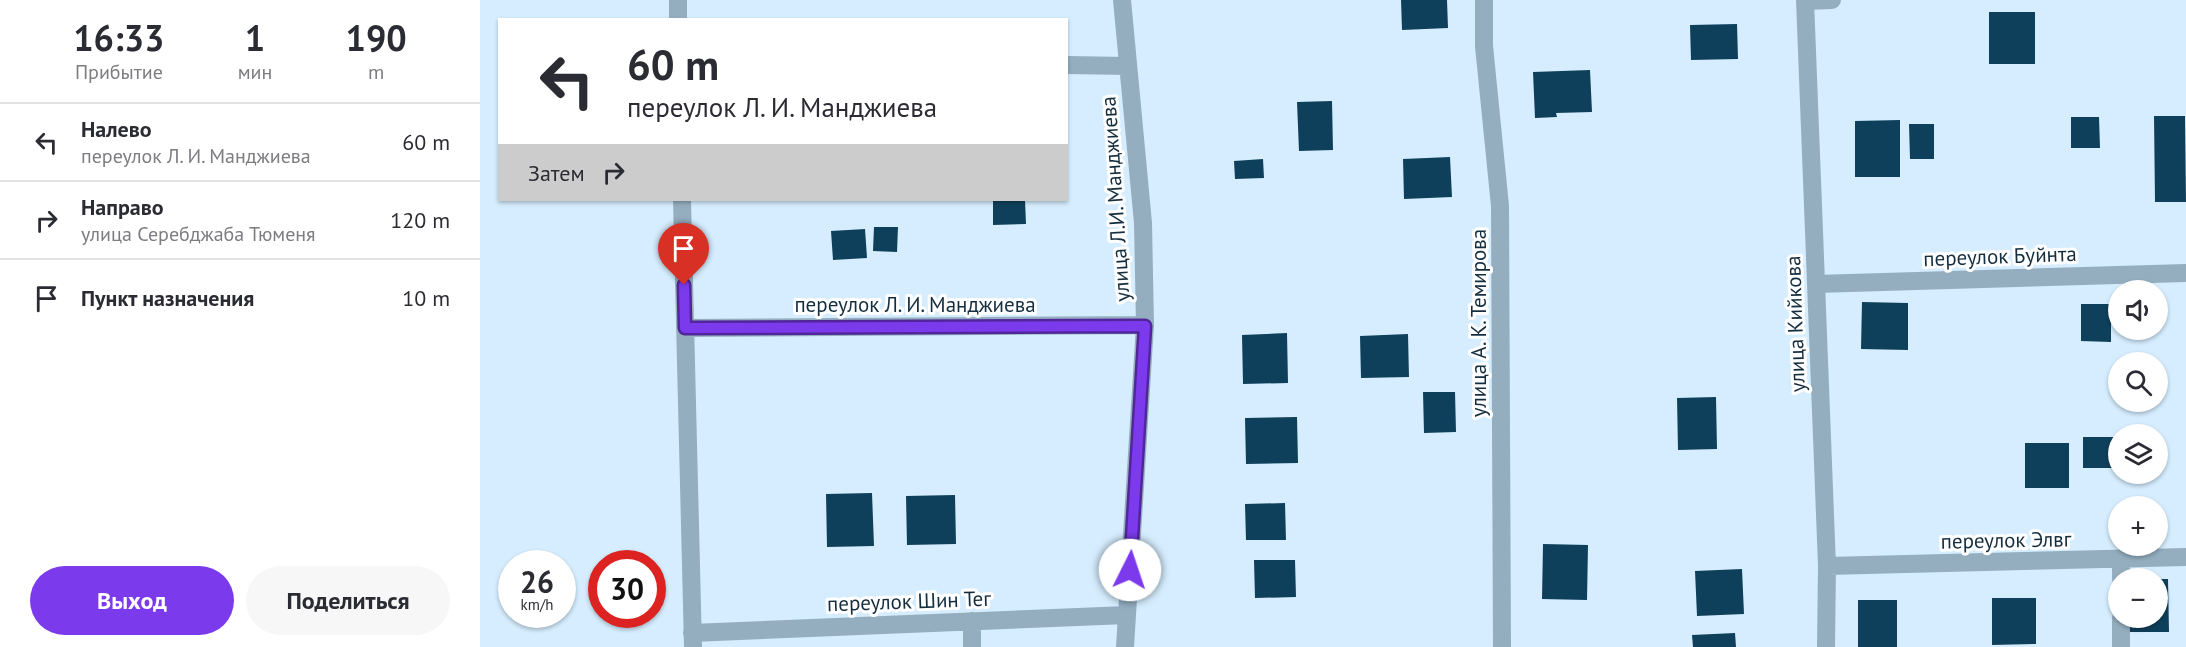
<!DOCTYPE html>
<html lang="ru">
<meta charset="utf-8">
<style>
body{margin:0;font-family:"PT Sans",sans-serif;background:#f7f7f7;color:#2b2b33;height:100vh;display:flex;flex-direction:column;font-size:22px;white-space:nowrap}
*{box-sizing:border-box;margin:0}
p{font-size:20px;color:#7c7c81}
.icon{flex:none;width:33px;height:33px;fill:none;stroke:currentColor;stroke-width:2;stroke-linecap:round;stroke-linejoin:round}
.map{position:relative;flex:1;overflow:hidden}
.panel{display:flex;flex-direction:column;background:#fff;width:480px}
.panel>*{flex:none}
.hud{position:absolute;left:18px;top:18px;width:570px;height:183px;border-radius:0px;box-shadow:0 2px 4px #0004;background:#fff;color:#2b2b33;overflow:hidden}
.controls{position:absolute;left:1628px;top:280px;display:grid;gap:12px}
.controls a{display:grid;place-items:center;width:60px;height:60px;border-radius:50%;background:#fff;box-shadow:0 2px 4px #0004;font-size:30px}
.speed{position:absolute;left:18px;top:550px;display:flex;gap:12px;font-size:30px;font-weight:700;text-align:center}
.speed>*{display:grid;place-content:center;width:78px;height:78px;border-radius:50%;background:#fff;box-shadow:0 2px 4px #0004;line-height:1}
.speed small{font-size:15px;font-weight:400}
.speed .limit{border:9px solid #d22;background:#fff;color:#111}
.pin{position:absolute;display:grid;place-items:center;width:51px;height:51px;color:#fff;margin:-62px -26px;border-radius:50% 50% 50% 0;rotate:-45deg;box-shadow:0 0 6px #0007}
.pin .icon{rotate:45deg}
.me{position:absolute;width:66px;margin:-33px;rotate:4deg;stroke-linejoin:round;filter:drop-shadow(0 0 4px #0008)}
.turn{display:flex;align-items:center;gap:21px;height:126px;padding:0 30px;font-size:27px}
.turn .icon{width:78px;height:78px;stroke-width:2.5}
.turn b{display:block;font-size:42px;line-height:51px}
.then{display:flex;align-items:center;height:57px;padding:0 30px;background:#0003;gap:12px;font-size:22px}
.eta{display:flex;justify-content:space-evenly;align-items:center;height:102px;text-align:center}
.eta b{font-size:36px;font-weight:700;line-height:42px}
.button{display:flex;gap:12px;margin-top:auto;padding:12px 30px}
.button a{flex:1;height:69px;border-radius:36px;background:#7c3aed;color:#fff;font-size:24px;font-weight:700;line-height:69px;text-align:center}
.button a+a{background:#f7f7f7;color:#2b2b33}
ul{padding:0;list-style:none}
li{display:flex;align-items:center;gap:18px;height:78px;padding:0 30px;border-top:2px solid #e1e1e2}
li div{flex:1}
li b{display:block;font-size:22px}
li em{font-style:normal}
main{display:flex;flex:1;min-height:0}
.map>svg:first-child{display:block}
.building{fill:#0f405b}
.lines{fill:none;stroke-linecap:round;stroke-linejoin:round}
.minor{stroke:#94aec0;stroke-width:18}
.route-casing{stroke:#51269a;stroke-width:15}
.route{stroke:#7c3aed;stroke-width:10}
.labels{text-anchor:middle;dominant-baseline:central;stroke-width:6;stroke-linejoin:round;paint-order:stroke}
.street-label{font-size:21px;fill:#152e3f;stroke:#fff}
</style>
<main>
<section class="panel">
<div class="eta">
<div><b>16:33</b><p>Прибытие</p></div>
<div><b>1</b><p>мин</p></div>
<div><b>190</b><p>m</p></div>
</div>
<ul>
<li><svg class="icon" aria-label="left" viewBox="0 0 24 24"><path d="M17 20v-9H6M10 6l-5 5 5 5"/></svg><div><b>Налево</b><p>переулок Л. И. Манджиева</p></div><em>60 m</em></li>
<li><svg class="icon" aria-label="right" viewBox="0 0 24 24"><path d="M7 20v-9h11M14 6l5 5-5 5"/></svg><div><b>Направо</b><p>улица Серебджаба Тюменя</p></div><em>120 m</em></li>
<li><svg class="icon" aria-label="arrive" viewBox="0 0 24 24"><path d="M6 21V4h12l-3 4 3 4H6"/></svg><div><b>Пункт назначения</b></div><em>10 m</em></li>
</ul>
<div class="button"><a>Выход</a><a>Поделиться</a></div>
</section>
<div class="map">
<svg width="1706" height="647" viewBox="0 0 1706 647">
<rect width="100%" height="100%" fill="#d5edfe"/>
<path class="building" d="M921,0H967L968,28L922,30Z
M1509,12H1555V64H1509Z
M1257,24L1258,59L1211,60L1210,25Z
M1110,70L1112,112L1076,113L1077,117L1055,118L1053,72Z
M852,101L853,150L819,151L817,102Z
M1674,116H1705L1706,202H1675Z
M1591,117H1619L1620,148H1591Z
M1420,120V177H1375V121Z
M1429,124H1454V159H1430Z
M970,157L972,197L924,199L923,159Z
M783,159L784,178L755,179L754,161Z
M513,200H545L546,224L513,225Z
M394,227H418L417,252L393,251Z
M385,229L387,258L353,260L351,231Z
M1382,302L1428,303V350L1381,349Z
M1601,304H1631V342L1601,341Z
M807,333L808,383L763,384L762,335Z
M928,334L929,377L881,378L880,336Z
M943,392H975L976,432L944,433Z
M1236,397L1237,449L1198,450L1197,398Z
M817,417L818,463L766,464L765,418Z
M1603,437H1638V468H1603Z
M1545,443H1589V488H1545Z
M392,493L394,546L347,547L346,494Z
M475,495L476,544L427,545L426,496Z
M805,503L806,540H766L765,504Z
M1063,544L1108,545L1107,600L1062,599Z
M774,560H815L816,597L775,598Z
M1262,569L1264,614L1217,616L1215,571Z
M1677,579H1688L1689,632H1650V618H1677Z
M1512,598H1556V644L1512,645Z
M1378,600H1417V647H1378Z
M1255,633L1256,647H1213L1212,635Z"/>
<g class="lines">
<path class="minor" d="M198,0V20
M642,0L663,223L665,325L645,647
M1004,0V46L1020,206L1022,647
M1325,0L1347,566L1346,647
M1325,1L1352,0
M586,65L648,66
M202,200L213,647
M1336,284L1706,273
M205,328L665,325
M1347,566L1706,557
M1641,579V560
M492,621V647
M212,633L647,615
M1641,647V618"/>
</g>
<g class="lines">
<g class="route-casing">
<path id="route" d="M204,285L205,328L665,326L650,570"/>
</g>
<use href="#route" class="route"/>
</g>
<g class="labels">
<g class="street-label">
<text transform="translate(635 199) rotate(-94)">улица Л.И. Манджиева</text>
<text transform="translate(1520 256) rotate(-2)">переулок Буйнта</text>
<text x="435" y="304">переулок Л. И. Манджиева</text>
<text transform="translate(998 323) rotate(-90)">улица А. К. Темирова</text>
<text transform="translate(1315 324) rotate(-92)">улица Кийкова</text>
<text transform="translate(1526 540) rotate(-1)">переулок Элвг</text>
<text transform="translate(429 601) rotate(-2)">переулок Шин Тег</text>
</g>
</g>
</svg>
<div class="controls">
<a><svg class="icon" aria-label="sound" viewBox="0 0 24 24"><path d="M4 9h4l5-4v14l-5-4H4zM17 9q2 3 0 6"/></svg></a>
<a><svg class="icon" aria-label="search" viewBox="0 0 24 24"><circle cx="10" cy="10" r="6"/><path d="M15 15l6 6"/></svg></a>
<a><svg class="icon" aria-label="layers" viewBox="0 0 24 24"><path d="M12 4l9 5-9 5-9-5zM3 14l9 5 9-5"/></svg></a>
<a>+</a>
<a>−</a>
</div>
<div class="speed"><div>26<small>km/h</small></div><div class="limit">30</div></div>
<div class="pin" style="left:204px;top:285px;background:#d93025"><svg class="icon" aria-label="arrive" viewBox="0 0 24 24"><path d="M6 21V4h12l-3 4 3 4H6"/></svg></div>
<svg class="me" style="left:650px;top:570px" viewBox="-20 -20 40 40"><circle r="19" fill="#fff"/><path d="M0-13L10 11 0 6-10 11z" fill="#7c3aed"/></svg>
<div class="hud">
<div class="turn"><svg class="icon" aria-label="left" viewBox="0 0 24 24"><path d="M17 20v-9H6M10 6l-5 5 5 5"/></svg><div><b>60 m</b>переулок Л. И. Манджиева</div></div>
<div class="then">Затем<svg class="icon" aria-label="right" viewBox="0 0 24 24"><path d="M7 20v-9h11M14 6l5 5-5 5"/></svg></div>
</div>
</div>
</main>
